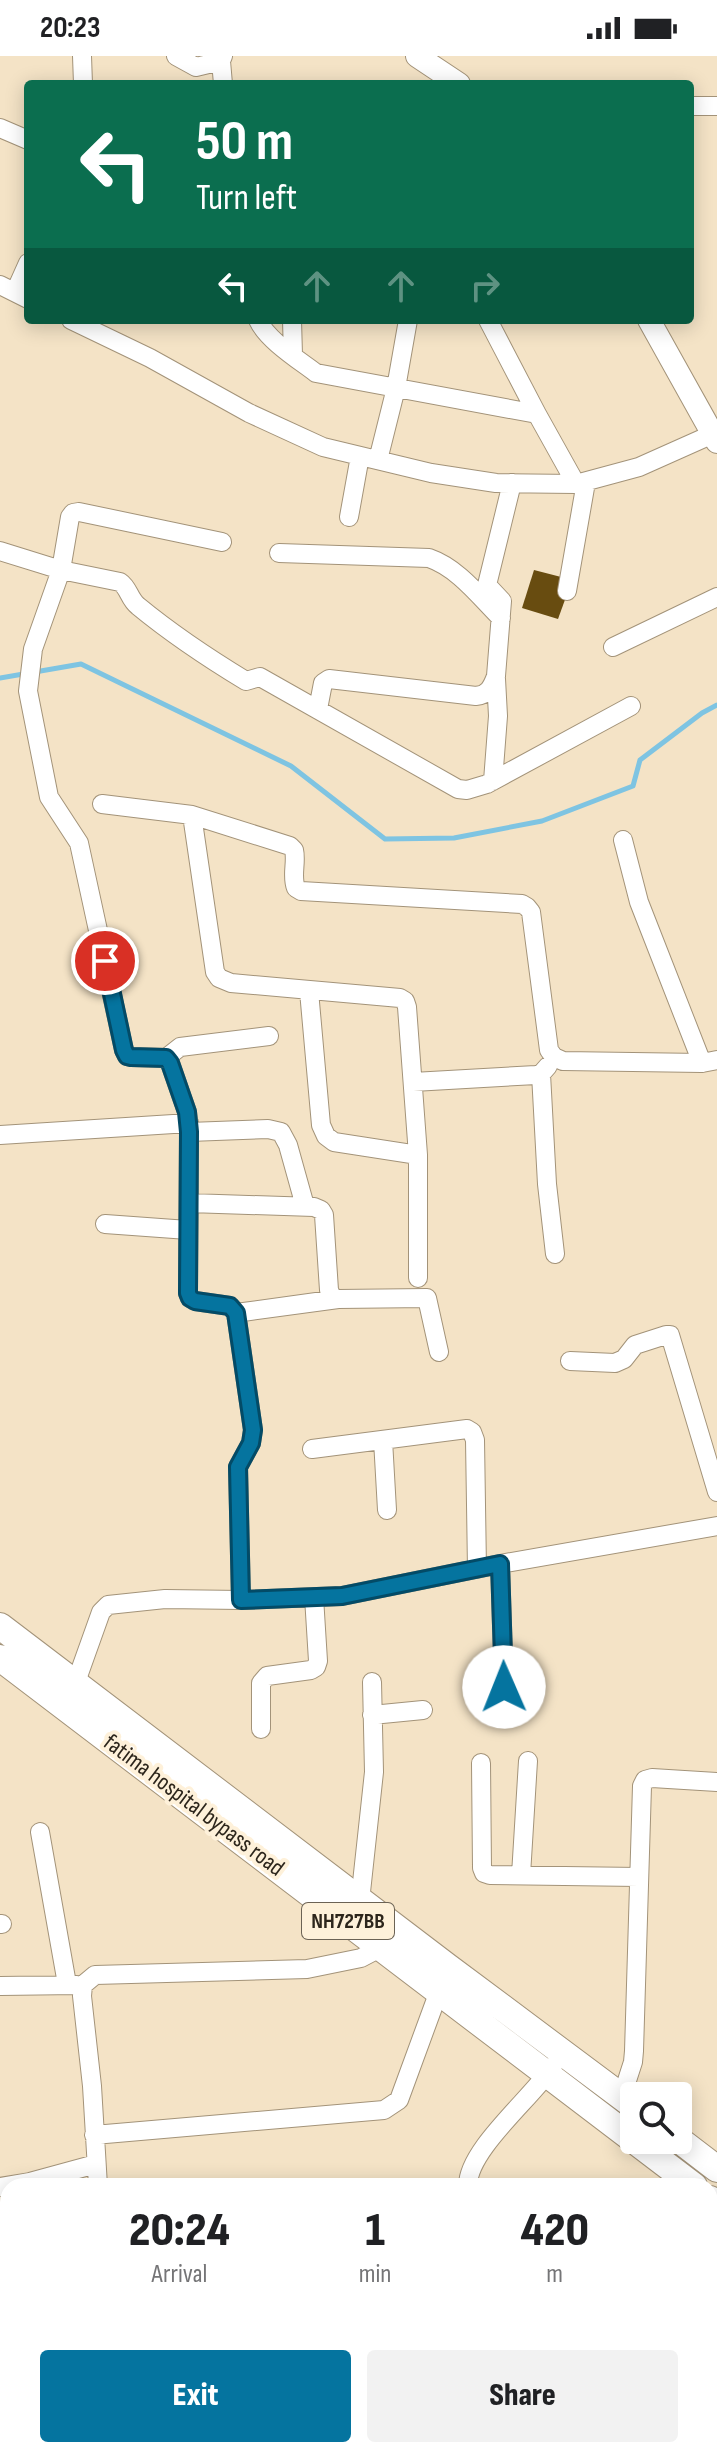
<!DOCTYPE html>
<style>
body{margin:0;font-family:"Sofia Sans Condensed",sans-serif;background:#f2f2f2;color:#202124;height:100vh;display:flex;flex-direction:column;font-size:30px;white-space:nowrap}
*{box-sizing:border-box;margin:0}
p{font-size:26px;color:#757577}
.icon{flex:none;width:44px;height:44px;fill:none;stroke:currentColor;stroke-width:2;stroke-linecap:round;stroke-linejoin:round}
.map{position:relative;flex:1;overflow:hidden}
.details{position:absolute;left:0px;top:2122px;width:718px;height:280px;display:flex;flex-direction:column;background:#fff;border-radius:24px 24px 0 0;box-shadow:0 4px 20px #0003}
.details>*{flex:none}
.hud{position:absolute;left:24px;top:24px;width:670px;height:244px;border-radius:8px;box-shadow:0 4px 20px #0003;background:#0b6e4f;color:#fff;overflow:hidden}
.controls{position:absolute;left:620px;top:2026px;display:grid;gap:16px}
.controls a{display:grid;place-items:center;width:72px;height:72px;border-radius:8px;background:#fff;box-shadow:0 4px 20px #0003;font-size:40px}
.pin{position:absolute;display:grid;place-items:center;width:68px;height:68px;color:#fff;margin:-34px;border:4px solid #fff;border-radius:50%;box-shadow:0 2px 8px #0007}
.me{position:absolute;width:88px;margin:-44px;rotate:359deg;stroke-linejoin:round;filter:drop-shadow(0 0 6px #0008)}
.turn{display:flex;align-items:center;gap:28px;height:168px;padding:0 40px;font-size:36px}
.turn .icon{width:104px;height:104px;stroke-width:2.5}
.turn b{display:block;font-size:56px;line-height:68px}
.lanes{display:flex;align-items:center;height:76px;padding:0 40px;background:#0003;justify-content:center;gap:40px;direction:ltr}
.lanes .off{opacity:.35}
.eta{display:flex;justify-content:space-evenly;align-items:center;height:136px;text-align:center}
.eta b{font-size:48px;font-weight:800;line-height:56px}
.cta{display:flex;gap:16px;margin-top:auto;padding:16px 40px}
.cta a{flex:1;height:92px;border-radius:8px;background:#05749f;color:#fff;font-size:32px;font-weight:800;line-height:92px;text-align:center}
.cta a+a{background:#f2f2f2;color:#202124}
.status{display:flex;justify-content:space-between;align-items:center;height:56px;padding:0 40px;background:#fff;direction:ltr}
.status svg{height:22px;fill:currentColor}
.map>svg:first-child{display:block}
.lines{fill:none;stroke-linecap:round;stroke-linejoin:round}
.stream{stroke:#7ec4e2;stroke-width:5}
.building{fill:#684c10}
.minor-casing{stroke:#a39379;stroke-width:20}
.major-casing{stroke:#a39379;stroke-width:24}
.highway-casing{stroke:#a39379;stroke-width:28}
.minor{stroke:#fff;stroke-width:18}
.major{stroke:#fff;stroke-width:22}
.highway{stroke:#fff;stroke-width:26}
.route-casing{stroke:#034b67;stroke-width:20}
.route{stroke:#05749f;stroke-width:14}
.labels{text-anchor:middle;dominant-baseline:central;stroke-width:8;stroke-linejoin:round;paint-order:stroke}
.shield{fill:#fef1da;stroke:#6c6355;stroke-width:2}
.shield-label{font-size:22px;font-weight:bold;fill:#2d261c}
.street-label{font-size:24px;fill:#2d261c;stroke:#fef1da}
</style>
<div class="status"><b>20:23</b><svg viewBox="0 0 49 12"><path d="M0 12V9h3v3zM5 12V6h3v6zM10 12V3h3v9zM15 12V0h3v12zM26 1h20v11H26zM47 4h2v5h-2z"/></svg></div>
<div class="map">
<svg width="717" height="2402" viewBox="0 0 717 2402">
<rect width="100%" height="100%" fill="#f4e3c6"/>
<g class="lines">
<path class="stream" d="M0,622L81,608L291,710L385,783L454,782L542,765L633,730L640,704L702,657L717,649"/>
</g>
<path class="building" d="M534,514L565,522L566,541L558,563L522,552Z"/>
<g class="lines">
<g class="minor-casing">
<path id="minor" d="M82,0L83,28
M176,0L196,11L221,5L223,0
M221,5L223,28
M690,50H717
M0,72L28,84
M0,229L28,243
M15,236L28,207
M71,264L150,302L249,357L323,391L431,417L496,427L576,428
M258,264C267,284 299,304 316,317L537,358L576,428L639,411L713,378
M292,264L293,299
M488,264L537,358
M378,404L396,332L408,264
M349,461L360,400
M222,486L79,456L73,457L70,461L61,514L120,526C129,532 129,543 138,550C172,578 208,602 246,625L260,621L458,733L467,734L487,728L631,650
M0,495L61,514L33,593L28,635L49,741L79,787L124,994L127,1000L131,1001L166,1002L170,1007L187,1056L189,1076L188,1237L190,1242L195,1245L230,1250L236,1257L253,1374L251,1387L238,1411L241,1544
M279,497L429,502C458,512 479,540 501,562
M567,535L586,426
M613,591L717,541
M318,653L323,627L329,623L476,640C488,639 492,631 496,620L502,545L487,529L512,427
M493,725L498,660L496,623
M102,748L192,759L290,790L294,794C297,806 291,820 296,832L301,835L522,848L527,851L531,856L549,994L554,1001L563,1005L702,1007L717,1004
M192,759L215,916L219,922L231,927L400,942L405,945L407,951L418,1099V1222
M623,784L639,846L702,1007
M309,935L321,1069L326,1080L334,1086L418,1099
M166,1002L180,991L269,980
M541,1018L547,1128L555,1198
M413,1026L536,1019L541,1018L548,1010
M189,1076L268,1073L281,1076L288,1089L305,1150
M0,1079L189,1067
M189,1147L314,1151L321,1154L324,1159L329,1234L332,1241L338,1243L427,1242L439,1296
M105,1168L188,1174
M236,1257L338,1243
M570,1305L615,1307L624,1303L635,1289L666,1279H670L717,1436
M383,1384L387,1454
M312,1393L467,1373L472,1376L475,1384L477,1513
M500,1508L504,1631
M76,1626L101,1556L108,1549L165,1543L241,1544L342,1540L500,1508L717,1470
M372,1659L423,1654
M261,1673V1627L267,1620L311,1614L316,1611L318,1605L314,1541
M481,1707L482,1812L484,1817L490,1819L639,1821
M40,1776L67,1928
M521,1819L528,1705
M360,1845L374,1716L372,1626
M0,1868H2
M0,1930L77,1929
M622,2040L633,2006L634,1995L642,1730L645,1724L652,1722L717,1726
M94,2079L384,2054L399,2044L439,1935
M98,2130L92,2030L82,1940L83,1929L95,1919L307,1913L361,1902L382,1891
M468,2130C467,2094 533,2041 553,2010
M0,2131L30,2126L96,2108
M0,2289L8,2288
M649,2394L650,2402
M72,2398L106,2394
M352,2402V2394
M494,2402V2394"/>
</g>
<g class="major-casing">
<path id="major" d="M417,0L459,28
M649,264L717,386"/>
</g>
<g class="highway-casing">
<path id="highway" d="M0,1570L448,1911L634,2050
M0,1602L694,2130
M678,2083L717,2113
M710,2143L717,2148"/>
</g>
<use href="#minor" class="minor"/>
<use href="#major" class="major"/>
<use href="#highway" class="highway"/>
</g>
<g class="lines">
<g class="route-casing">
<path id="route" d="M105,905L124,994L127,1000L131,1001L166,1002L170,1007L187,1056L189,1076L188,1237L190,1242L195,1245L230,1250L236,1257L253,1374L251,1387L238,1411L241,1544L342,1540L500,1508L504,1631"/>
</g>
<use href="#route" class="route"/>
</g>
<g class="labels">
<rect class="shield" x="302" y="1847" width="92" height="36" rx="6"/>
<g class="shield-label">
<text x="348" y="1865">NH727BB</text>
</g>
<g class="street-label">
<text transform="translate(194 1749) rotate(37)">fatima hospital bypass road</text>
</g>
</g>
</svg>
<div class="controls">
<a><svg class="icon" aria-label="search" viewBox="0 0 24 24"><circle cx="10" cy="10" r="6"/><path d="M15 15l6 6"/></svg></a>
</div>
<div class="pin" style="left:105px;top:905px;background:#d93025"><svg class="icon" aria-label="arrive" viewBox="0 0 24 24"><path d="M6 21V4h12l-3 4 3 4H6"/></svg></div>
<svg class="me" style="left:504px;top:1631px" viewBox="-20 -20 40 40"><circle r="19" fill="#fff"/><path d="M0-13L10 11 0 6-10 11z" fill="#05749f"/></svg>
<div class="hud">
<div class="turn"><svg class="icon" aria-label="left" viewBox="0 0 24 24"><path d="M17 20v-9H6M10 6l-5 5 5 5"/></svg><div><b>50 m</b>Turn left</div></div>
<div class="lanes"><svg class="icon" aria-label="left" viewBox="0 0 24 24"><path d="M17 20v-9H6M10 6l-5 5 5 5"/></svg><svg class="icon off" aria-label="ahead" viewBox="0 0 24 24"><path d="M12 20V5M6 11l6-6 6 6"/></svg><svg class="icon off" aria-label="ahead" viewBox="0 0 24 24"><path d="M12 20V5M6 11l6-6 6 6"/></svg><svg class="icon off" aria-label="right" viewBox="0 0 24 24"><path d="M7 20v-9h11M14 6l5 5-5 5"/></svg></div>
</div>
<section class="details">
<div class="eta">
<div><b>20:24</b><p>Arrival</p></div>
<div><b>1</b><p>min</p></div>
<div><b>420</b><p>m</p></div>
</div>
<div class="cta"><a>Exit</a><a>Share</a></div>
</section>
</div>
